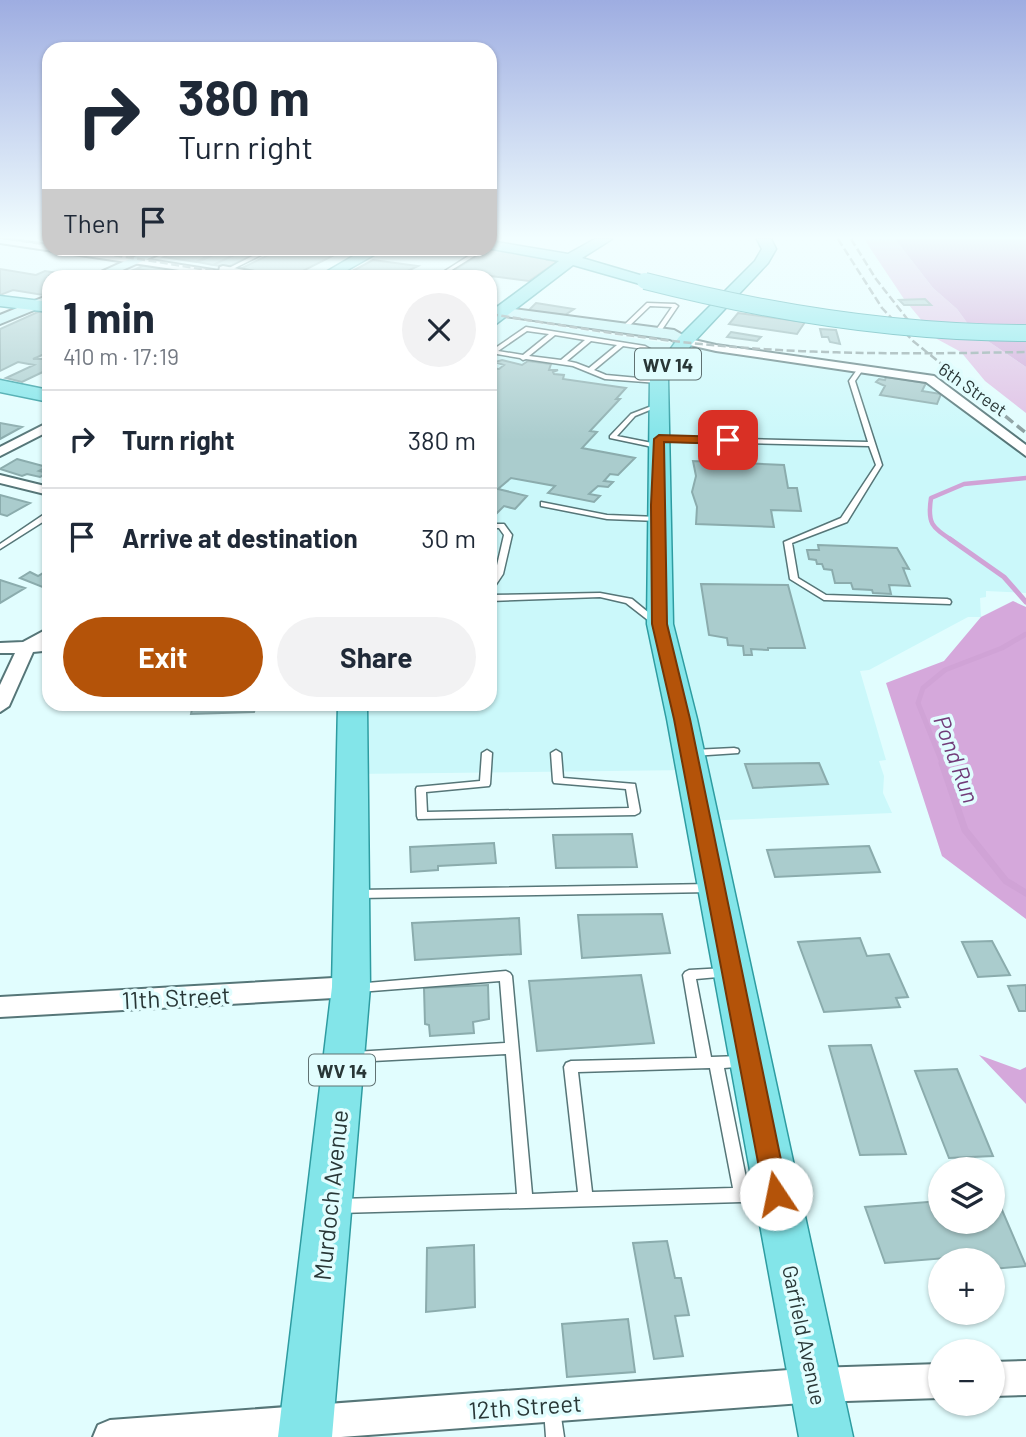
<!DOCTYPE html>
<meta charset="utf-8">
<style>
body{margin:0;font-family:Barlow,sans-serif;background:#f2f2f3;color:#1f2937;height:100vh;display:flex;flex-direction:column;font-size:26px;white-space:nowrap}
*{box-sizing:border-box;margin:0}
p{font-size:23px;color:#747a83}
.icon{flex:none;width:38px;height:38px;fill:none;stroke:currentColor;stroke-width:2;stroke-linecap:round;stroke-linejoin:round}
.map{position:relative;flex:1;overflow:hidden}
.drawer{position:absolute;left:42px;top:270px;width:455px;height:441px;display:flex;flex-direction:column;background:#fff;border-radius:21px;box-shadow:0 2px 5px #0004}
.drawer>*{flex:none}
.guide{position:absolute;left:42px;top:42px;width:455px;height:214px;border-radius:21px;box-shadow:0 2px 5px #0004;background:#fff;color:#1f2937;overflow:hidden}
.controls{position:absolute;left:928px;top:1157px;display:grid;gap:14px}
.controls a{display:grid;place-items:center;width:77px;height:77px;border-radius:50%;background:#fff;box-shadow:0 2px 5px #0004;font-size:35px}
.pin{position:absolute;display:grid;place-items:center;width:60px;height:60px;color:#fff;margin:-30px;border-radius:14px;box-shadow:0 4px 10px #0006}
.me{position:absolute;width:77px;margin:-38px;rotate:349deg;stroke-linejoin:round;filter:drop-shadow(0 0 5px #0008)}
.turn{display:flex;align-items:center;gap:24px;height:147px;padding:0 21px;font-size:32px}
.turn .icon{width:91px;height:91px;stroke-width:2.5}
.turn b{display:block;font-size:49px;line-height:60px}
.then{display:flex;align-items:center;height:66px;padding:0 21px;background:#0003;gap:14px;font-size:26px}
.round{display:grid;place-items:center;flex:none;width:74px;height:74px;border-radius:37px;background:#f2f2f3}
.head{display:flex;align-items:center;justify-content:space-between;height:119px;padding:0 21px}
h1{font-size:42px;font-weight:700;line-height:52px}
.cta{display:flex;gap:14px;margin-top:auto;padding:14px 21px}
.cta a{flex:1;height:80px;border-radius:42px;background:#b45309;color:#fff;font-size:28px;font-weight:700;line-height:80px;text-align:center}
.cta a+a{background:#f2f2f3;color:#1f2937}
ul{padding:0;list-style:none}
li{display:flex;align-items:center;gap:21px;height:98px;padding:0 21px;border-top:2px solid #e0e1e3}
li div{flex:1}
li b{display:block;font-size:26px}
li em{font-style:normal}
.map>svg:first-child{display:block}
.built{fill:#cbf8fa}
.green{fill:#dfbfe4}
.forest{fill:#d5a8db}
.water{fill:#d0a3d6}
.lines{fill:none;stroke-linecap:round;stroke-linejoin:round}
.stream-far2{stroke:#d0a3d6;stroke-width:4.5}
.stream-far1{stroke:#d0a3d6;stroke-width:5}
.stream{stroke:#d0a3d6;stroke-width:7}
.building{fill:#aacccd;stroke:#8bacad;stroke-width:2}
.lane-casing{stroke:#567678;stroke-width:3}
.street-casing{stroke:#567678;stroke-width:4}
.secondary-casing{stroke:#567678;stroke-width:4}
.primary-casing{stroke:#2e9ca1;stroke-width:3}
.lane{fill:#fff;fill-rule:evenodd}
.street{fill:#fff;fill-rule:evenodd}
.secondary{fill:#c1f2f4;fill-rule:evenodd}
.primary{fill:#83e5e9;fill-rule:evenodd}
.rail-far1{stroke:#889d9e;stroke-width:2.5;stroke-dasharray:8 3.5;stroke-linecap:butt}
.rail{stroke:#889d9e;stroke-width:3.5;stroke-dasharray:10 5;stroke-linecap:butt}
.primary-bridge-casing{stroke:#2e9ca1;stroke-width:18;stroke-linecap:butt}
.primary-bridge{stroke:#83e5e9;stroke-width:16}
.route{fill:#b45309;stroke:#753606;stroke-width:2}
.labels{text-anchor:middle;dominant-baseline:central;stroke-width:7;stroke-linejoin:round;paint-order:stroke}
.far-street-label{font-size:18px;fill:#293737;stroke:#e1fdfe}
.shield{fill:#e1fdfe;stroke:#607273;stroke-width:2}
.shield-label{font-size:19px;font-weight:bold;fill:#293737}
.street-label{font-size:21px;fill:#293737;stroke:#e1fdfe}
.water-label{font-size:23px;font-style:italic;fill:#713b79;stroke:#e1fdfe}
.near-street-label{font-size:24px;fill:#293737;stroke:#e1fdfe}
</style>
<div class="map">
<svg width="1026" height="1437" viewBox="0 0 1026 1437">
<rect width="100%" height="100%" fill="#e1fdfe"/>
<path class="built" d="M494,317L666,343L685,341L930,379L1026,452V593L986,591V597L980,598L981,617H968L869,670L860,671L886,760L879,761L884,776L883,793L892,813L702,821L691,770L353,774L350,739L352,704H490V320Z"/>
<path class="green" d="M864,239H895L933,288L957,309L973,331L1026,367V413L985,381L961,352L937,339L904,299Z"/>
<path class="forest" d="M1013,601L1026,607V919L942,856L886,683L944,661L981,617Z
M979,1055L1020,1070L1026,1067V1104Z"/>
<path class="water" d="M895,239H1026V367L973,331L957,309L933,288Z"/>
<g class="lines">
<path class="stream-far2" d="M953,541C932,527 927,524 931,498L964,484L1026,478"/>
<path class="stream-far1" d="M950,539L1004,577L1026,602
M943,765L918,703L923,688L945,670L1002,648L1026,634"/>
<path class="stream" d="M942,763L965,830L1006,881L1026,893"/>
</g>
<path class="building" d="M266,248L250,256L181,249L183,248Z
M283,248H345L346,249L293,276L240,269Z
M488,249L552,257L548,260L558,261L529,281L453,271Z
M176,252L208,256L196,262L164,257Z
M228,253L236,254L213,265L198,262L215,254Z
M236,254L251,256L228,267L213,265Z
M373,260L418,266L397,276H343Z
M144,265L184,271L176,275L136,269Z
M0,269L36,275L45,271L79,276H49V292L43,295L13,290L0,295Z
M136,269L176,275L185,276H117Z
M925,299L931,305H904L899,300Z
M536,303L574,309L565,315L527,312Z
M40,311L49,313V352L33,359H49V369L22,382L6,378L34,365L18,362L0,371V329Z
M738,313L805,322L797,334L729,324Z
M820,329L836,330L840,344L830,342L828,337H822Z
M731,332L761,337L757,341L727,337Z
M502,360L522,365L528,361L551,364L549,370H558L553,372L554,374L564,375L563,379L626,388L616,399H620L590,431L597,432L582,448L635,458L618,475L610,474L604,481L613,482L608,487L598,486L589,494L600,496L594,502L548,493L555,486L511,478L498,489L527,496L515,509L504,506L493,517L490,516V368L499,369L504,365L495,362Z
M886,377L926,383L922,391L941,394L937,404L880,395L885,386L876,382L879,379L885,380Z
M0,423L22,427L0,439Z
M715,450L740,451L741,463L784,465L788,488H797L801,511L771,510L774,527L696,524L697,507L692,492L696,476L693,461L716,462Z
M17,459L47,467L39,471L48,473L40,477L27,474L22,476L0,469Z
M0,495L30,503L7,516L0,514Z
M818,545L897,548L909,569L903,568L910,586L889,585L891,594L873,593L872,590L853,589L851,583H835L832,570L824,569L822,564H817L816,560L809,559L807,550H819Z
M48,570L49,586L45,588L20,578L30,572L38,576Z
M0,580L25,588L0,603Z
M701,584L788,585L805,648H768V650L751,649L752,655H744L743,646L728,645L727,638L709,635Z
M193,704H296L271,706L255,709L254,712L191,714Z
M819,763L828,784L753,788L745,764Z
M632,834L637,867L556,868L553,835Z
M494,843L496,863L438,866V870L411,872L410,847Z
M869,846L880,872L775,877L767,850Z
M662,914L670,953L582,958L578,915Z
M519,918L521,954L415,960L412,923Z
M860,938L867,956L889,954L908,997L896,998L900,1007L824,1012L798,942Z
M992,941L1010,975L978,977L962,942Z
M641,975L654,1043L537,1051L529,981Z
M488,985L489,1019L473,1022L474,1033L430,1036L429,1025L425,1024L424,988Z
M1026,985V1011H1019L1008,986Z
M871,1045L906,1154L860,1155L829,1046Z
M957,1069L993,1156L949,1158L915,1071Z
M996,1196L1026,1266L992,1269V1260H985L983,1255L885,1263L865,1207L940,1201V1222H992V1197Z
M667,1241L675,1278H681L689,1315L675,1316L683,1356L654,1359L633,1243Z
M474,1245L475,1307L426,1312L427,1248Z
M628,1319L635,1372L567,1377L562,1324Z"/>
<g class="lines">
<g class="lane-casing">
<path id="lane" d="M268,248H275L229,271L225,270Z
M481,248H487L442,276H437Z
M647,303L675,304L678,306L659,334L654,333L672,307L650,306L624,331H620V329Z
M526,327L645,346L673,362L668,363L643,349L623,346L594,370L606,375L660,380V382L658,383L605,379L573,366L526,359L523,360L520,358L491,353V351ZM527,331L549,334L523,355L498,351ZM555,335L585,340L561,360L529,356ZM591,341L617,345L589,368L576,363L567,361Z
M859,367L864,368L855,381L882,465L847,522L792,543L798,578L826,595L947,599L950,600L951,602L950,604L824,600L790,579L784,542L841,518L876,465L869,446L659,441L656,439L659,437L868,442L849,381Z
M657,404L662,405L635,416L617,436L652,443L661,448V450H657L648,446L610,438V436L631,414Z
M541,502L607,515L658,517L662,519L658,521L607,519L541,506Z
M46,513H49V518L0,549V544Z
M490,524H504L512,535L503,574L493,589H490V581L495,574L504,535L499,528H490Z
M600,593L632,599L660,622L656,625L653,624L626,603L600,597L490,601V595Z
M734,748L738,749L739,751L738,753L693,756L688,753L693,750Z
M487,750L492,753L490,784L489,786L426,792L427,812L629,808L626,789L554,783L553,781L551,753L556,750L561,753L563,778L635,784L640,811L639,813L635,815L418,819L417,816L416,789L417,787L480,781L482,753Z
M711,884L715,885L717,888L715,891L711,892L359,898L355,897L353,894L355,891L359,890Z
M725,968L729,970L731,973L729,976L696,979L711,1057L742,1056L747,1058L749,1062L747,1066L724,1068L748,1188L765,1187L770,1189L772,1194L770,1199L765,1201L742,1202L339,1213L334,1211L332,1206L334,1201L339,1199L517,1194L506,1054L354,1062L349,1061L347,1057L349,1053L354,1052L505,1043L500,981L359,992L355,990L353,987L355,984L506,971L510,973L512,976L532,1194L578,1192L564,1067L566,1063L571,1061L697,1058L683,975L685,972L689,970ZM710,1068L733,1188L592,1192L578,1072Z
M552,1402L558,1404L560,1410L564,1437H546L544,1410L546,1404Z"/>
</g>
<g class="street-casing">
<path id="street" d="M0,239L49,245V248H74L219,271L220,267L223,266L276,276L239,274L240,276H219L0,243Z
M685,338L716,345L934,376L1026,445V456L926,382L716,351L681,343V339Z
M49,422V431L0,456V447Z
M0,475L49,487V495L0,483Z
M49,628V641L44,644L46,647L43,651L33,652L9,706L0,712V685L15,653H0V643L23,642Z
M351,977L360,980L363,987L360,994L351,997L0,1017V997Z
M1026,1361V1395L992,1396V1362Z
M940,1364V1398L815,1402L341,1437H93L98,1425L110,1420L815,1368Z"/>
</g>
<g class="secondary-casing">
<path id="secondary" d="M154,248H172L109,276H92Z
M49,295V304L0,324V315Z
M490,306L674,330L693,341L685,346L670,339L490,314Z"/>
</g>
<g class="primary-casing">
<path id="primary" d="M595,239H612L582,258L650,278L653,281L650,284H640L573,265L496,324L490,325V312L559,261L487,248H490V241L568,254Z
M757,239H771L776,249L768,263L691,345L668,378L673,624L697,719L853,1437H799L667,719L647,624L650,378L679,337L755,261L762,249Z
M367,248H386L337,276H319Z
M0,296L49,302V312L0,306Z
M0,380L49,390V402L0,392Z
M338,704H367L370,987L332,1437H278L332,987Z"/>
</g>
<use href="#lane" class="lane"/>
<use href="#street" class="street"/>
<use href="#secondary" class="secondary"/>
<use href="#primary" class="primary"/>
<path class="rail-far1" d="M10,239L49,245
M838,239L882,308L913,341L949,370
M851,239L876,279L915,329
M69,248L246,276
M490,314C560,325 630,337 701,344C809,355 918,354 1026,352"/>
<path class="rail" d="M947,369L1026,433"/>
<g class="primary-bridge-casing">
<path id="primary-bridge" d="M645,281C771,313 896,333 1026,333"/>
</g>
<use href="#primary-bridge" class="primary-bridge"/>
</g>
<linearGradient id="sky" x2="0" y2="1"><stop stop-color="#9eade1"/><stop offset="0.54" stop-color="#f2feff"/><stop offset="1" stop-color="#f2feff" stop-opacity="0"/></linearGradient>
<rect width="1026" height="440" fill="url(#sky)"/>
<path class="route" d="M659,435L728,437L733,440L728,444L664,442L667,624L690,719L788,1194L785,1202L776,1205L768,1202L764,1194L674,719L652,624L651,505L654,439Z"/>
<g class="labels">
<g class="far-street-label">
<text transform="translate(973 389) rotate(35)">6th Street</text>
</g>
<g class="shield">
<rect x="635" y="348.5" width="66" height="31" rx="5"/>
<rect x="309" y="1054.5" width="66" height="31" rx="5"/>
</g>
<g class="shield-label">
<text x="668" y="364">WV 14</text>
<text x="342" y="1070">WV 14</text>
</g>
<g class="street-label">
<text transform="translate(805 1335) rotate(78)">Garfield Avenue</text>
</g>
<g class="water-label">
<text transform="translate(957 759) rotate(70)">Pond Run</text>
</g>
<g class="near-street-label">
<text transform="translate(176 997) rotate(-3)">11th Street</text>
<text transform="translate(330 1195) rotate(-84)">Murdoch Avenue</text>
<text transform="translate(525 1406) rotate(-4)">12th Street</text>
</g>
</g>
</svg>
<div class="controls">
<a><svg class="icon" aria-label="layers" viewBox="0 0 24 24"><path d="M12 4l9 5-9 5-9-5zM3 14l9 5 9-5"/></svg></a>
<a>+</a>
<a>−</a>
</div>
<div class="pin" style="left:728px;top:440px;background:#d93025"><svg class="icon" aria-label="arrive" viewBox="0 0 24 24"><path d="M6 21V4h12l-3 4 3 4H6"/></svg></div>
<svg class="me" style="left:776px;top:1194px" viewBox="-20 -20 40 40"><circle r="19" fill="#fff"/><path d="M0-13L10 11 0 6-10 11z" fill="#b45309"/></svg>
<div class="guide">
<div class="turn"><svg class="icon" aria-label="right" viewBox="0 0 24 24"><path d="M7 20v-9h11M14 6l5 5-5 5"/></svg><div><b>380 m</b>Turn right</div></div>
<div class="then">Then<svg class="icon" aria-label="arrive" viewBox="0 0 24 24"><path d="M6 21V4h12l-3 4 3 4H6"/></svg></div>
</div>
<section class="drawer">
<div class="head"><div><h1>1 min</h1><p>410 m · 17:19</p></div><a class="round"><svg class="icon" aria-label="close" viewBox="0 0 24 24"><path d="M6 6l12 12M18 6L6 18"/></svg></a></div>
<ul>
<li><svg class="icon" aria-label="right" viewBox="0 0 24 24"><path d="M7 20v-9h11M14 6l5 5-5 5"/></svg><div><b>Turn right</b></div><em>380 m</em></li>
<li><svg class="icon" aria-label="arrive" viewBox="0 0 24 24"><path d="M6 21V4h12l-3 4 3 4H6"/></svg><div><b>Arrive at destination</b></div><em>30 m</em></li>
</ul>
<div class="cta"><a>Exit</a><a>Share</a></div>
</section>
</div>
